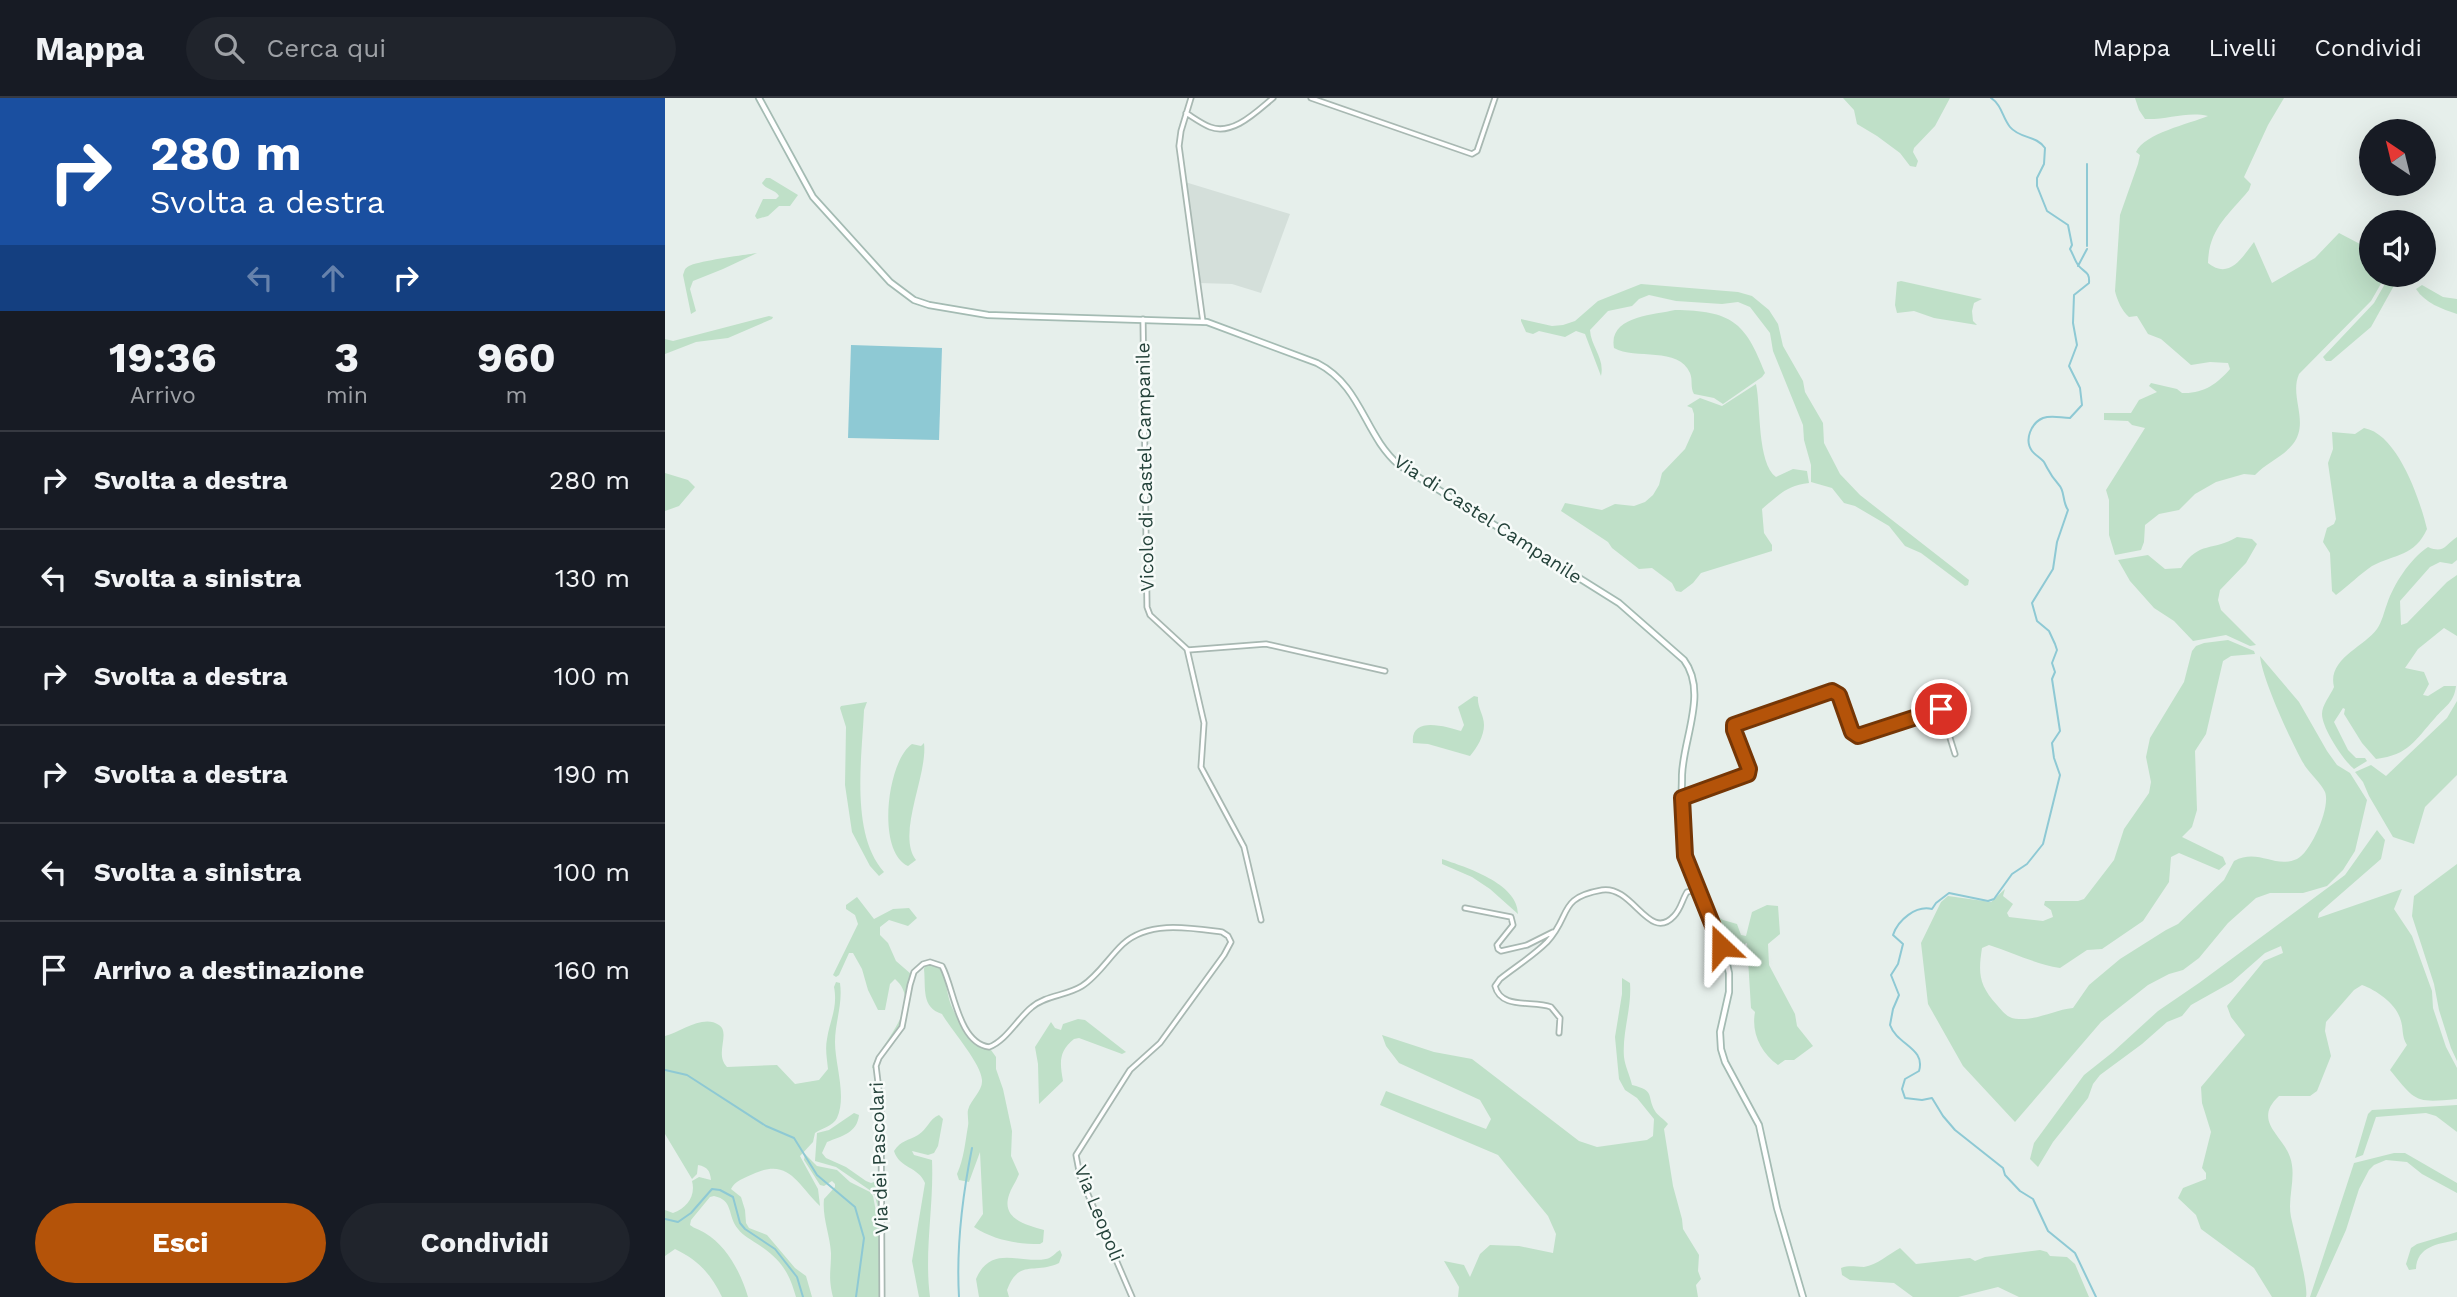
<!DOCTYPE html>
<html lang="it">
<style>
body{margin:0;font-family:"Work Sans",sans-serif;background:#20242c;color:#f1f3f6;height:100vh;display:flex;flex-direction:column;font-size:26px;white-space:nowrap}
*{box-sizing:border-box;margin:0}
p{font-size:23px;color:#9ea1a6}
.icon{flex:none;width:38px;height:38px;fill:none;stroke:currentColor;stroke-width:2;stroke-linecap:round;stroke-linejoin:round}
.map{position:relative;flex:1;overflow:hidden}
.details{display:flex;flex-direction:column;background:#171b24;width:665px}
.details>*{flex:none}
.guide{background:#1a4fa0;color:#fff;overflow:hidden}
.needle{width:46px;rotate:325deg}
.controls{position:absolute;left:1694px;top:21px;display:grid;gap:14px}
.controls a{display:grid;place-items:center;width:77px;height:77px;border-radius:50%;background:#171b24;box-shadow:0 7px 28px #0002;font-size:35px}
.pin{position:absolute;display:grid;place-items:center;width:60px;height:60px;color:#fff;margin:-30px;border:4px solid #fff;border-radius:50%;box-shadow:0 2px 7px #0007}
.me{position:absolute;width:77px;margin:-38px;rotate:337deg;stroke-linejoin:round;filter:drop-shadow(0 0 5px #0008)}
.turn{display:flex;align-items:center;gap:24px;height:147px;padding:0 35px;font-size:32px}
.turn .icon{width:91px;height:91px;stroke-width:2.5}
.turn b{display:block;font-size:49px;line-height:60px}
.lanes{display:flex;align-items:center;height:66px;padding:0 35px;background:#0003;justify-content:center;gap:35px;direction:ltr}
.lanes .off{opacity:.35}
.eta{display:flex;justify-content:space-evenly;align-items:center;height:119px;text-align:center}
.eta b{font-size:42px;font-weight:700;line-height:49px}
.action{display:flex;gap:14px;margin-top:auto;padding:14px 35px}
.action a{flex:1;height:80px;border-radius:42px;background:#b45309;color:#fff;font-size:28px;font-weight:700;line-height:80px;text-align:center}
.action a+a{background:#20242c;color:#f1f3f6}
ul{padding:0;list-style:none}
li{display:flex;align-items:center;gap:21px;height:98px;padding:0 35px;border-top:2px solid #363941}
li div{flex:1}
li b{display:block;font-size:26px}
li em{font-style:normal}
header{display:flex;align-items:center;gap:42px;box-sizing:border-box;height:98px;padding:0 35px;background:#171b24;border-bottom:2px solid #363941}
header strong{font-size:33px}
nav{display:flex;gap:38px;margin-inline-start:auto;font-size:24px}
.search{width:490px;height:63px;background:#20242c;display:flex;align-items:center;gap:18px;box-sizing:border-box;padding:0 24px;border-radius:38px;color:#9ea1a6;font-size:26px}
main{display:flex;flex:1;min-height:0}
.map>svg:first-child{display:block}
.built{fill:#d4dfda}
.green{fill:#bfe0c8}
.water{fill:#8ec9d4}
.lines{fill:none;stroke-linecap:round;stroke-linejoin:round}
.stream{stroke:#8ec9d4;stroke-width:2}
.street-casing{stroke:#a8b8b2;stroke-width:7}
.secondary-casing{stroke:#a4bbb3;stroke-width:8}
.street{stroke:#fff;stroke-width:3.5}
.secondary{stroke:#fff;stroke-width:4.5}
.route-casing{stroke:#753606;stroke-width:18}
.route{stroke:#b45309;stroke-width:12}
.labels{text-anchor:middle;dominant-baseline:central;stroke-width:5;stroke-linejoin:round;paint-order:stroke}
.street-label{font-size:19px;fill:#24423a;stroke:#f7fbf9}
</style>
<header>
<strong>Mappa</strong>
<div class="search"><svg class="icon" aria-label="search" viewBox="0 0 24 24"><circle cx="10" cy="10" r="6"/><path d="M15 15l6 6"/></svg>Cerca qui</div>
<nav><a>Mappa</a><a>Livelli</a><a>Condividi</a></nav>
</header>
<main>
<section class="details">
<div class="guide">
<div class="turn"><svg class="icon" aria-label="right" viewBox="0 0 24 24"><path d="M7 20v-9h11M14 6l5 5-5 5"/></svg><div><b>280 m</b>Svolta a destra</div></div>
<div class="lanes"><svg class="icon off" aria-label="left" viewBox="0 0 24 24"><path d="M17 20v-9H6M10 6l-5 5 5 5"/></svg><svg class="icon off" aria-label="ahead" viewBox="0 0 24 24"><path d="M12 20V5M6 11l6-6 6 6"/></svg><svg class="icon" aria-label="right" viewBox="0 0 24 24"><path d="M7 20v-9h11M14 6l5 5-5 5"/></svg></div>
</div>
<div class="eta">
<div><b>19:36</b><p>Arrivo</p></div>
<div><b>3</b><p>min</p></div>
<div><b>960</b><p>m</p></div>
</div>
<ul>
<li><svg class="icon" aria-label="right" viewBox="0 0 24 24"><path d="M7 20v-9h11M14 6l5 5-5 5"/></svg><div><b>Svolta a destra</b></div><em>280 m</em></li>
<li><svg class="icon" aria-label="left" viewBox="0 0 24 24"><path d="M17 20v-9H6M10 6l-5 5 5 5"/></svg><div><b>Svolta a sinistra</b></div><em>130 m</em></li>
<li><svg class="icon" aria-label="right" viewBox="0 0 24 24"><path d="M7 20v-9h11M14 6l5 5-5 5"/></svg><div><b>Svolta a destra</b></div><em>100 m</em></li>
<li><svg class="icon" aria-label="right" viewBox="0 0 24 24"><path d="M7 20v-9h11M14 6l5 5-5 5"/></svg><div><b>Svolta a destra</b></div><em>190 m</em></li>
<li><svg class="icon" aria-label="left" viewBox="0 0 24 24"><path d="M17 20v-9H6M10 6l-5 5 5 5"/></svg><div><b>Svolta a sinistra</b></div><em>100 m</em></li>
<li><svg class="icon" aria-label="arrive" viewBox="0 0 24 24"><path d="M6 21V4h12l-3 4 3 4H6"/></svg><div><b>Arrivo a destinazione</b></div><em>160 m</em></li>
</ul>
<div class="action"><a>Esci</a><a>Condividi</a></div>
</section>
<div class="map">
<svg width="1792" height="1199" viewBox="0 0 1792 1199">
<rect width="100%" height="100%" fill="#e6efeb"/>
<path class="built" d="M520,84L625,116L596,195L567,186L534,185L535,178Z"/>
<path class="green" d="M1178,0H1285L1270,28L1249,50L1248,54L1253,63L1251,69L1245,68L1235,55L1212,38L1192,26L1189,12Z
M1470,0H1619L1603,27L1579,79L1586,86L1584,92C1563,118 1544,130 1543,165C1564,182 1577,160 1589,144L1607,185L1650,160L1674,135L1695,146L1706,148V177H1721L1706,203L1634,276C1624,299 1645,324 1628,346C1618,359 1601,365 1590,377L1579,376L1551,384L1530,396L1514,412L1494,416L1480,427L1479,444L1476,452L1450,457L1444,437V402L1441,392L1480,330L1467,327L1463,323L1439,322V315H1466L1474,302L1492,294L1484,288L1486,285L1512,291L1517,295C1538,296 1552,286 1565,271L1563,265L1545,264L1526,267L1496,241L1483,236L1472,218L1464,219C1457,213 1452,202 1450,193L1455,117L1473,66L1475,57L1471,54C1480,35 1524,26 1543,18C1522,13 1502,22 1480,21L1474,12Z
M101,80H105L133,97L125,108H114L103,118L92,121L90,118L98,101H111L114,98C110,91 101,92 97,85Z
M92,155L58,171L28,183L25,191L31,213L26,216L18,177C20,172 19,171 24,168C33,163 79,157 92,155Z
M1725,177H1736L1741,184L1737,187L1731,184L1706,229L1666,263H1661L1658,259L1709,205Z
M1236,183L1317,201L1309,205L1307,213L1308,223L1312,227L1269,220L1249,213L1232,215L1230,207L1232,184Z
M976,186L1073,194L1087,198L1104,212L1113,226L1118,248L1138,283L1140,294L1158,325L1159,345L1175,376L1195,397L1304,482L1303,487L1300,488L1256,455L1240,448L1224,428L1190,408L1179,405L1167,390L1146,384V367L1139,342L1138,327L1108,253L1105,235L1085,209L1073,204L1057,206L1011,203L984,197L974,201L967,208L943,213L925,232C926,249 940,260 936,278L920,236L911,233L900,239L874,233L868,236L861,234L856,223V221L887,228L898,227L910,223L933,203Z
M1757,187L1778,199L1792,201V216C1777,211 1760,205 1751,191Z
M1010,212C1066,213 1080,223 1100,275L1097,279L1058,306L1049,300L1029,296C1025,289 1028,282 1025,275C1014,248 970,262 949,250C943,218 989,217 1010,212Z
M104,218L108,219L107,221L63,240L31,244L0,256V241L8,243Z
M1091,286C1096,309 1092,365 1111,379L1128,371L1142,373L1144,385C1121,388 1115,396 1097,411L1099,435L1107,447V453L1036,475L1028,485L1016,494L1011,493L1007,485L987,470L974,471L947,450L943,444L896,413L900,405L937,412L950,406L969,408L980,404L988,397L994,387L997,375L1020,351L1029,331V316L1027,310L1022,308L1035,300L1057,308Z
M1699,330C1733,336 1755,402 1762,431C1750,458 1730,456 1707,468C1695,476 1683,488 1671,497L1667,493L1665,455L1658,444L1662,430L1669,426L1671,421L1663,365L1668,351L1667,334L1690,336Z
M0,375L23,382L30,389L14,408L0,413Z
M1572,439L1587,441L1592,446L1581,465L1555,492L1553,502L1556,512L1591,547L1585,548L1561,537L1528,543L1509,523L1489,510L1465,483L1453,462L1483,457L1500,471L1516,470C1535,442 1547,454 1572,439Z
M1792,439V462L1787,466L1775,464L1765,469L1735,503L1736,527L1742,525L1782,484L1792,477V538L1779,530L1753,551L1740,570L1759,574L1764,586L1758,597L1763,598L1779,588H1791C1789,605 1780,608 1770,620C1750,642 1744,657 1711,661L1697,645L1679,616L1680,611L1678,610L1669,624L1683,652L1691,660H1700L1702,663L1689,671C1678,662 1657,630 1657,616C1657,607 1665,598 1669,589C1662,561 1699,549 1712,531C1717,524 1719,514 1722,506C1729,486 1744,462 1763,449C1779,456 1780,447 1792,439Z
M1563,542L1589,553L1590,556L1566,558L1558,563L1541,636L1530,653L1532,712L1527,729L1517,739L1558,759L1561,766L1554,772L1514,755L1506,759L1504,784L1478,823L1437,851L1422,852L1395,870C1370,866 1349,855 1324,847L1317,850C1313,876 1314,887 1332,907C1339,915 1343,921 1354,921C1373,922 1389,912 1408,910L1424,887L1455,861L1501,832L1513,826L1559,782L1569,763C1594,750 1609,771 1632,761C1646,754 1666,709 1660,694C1656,685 1646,677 1640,668C1628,648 1597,581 1595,558L1634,604L1662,653L1672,667L1685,675L1702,702L1690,753L1678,772L1662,788L1638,795H1605L1591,800L1563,825L1534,860L1518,872L1504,876L1483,887L1436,924L1350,1024L1298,968L1263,906L1256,845L1276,804L1283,798L1326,804L1340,791L1338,798L1348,806L1342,815L1344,819L1378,823L1388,819L1386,812L1379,807L1380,803H1413L1419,801L1449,762L1459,731L1484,695L1486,684L1481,659L1485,640L1519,584L1527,553L1531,548L1539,545Z
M809,598L813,599C812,609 819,617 819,627C819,638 812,650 805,658L763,646L748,645C745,617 782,629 796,633L799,627L793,609Z
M1792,603V677L1760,709L1749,746L1728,739L1704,698L1698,684L1690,674L1706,667L1721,678L1782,620Z
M202,604L199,612C197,659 185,736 219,774L214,778L205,768L187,734L180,687L181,629L175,610L176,608Z
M259,645C263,677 231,736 251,762L243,768C211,754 222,663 247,646L256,648Z
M1712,732L1720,742L1716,761L1654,815L1653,820L1737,791L1729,811L1747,838L1767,893L1768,910L1781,949L1792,970V1001C1750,1005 1751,1004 1725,972L1742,947C1736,938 1739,930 1735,920C1730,905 1711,892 1697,887L1689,892L1661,924L1660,933L1666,958L1652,993L1645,998H1614C1587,1023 1618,1037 1625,1059C1632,1079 1622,1099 1626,1119C1629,1133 1644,1190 1641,1199H1607L1589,1170L1536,1131L1531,1117L1513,1100L1518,1090L1541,1081V1075L1537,1070L1546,1034L1537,1005L1536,989L1580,937L1566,919L1562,908L1599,863L1618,855L1616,848L1600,855L1567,884L1526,907L1517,918L1502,924L1477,946L1435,977L1428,986L1423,1000L1388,1044L1373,1069L1365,1061L1369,1045L1419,977L1448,954L1493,913L1534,885L1680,777Z
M777,761C800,769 853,785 853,816L825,791L807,779L777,766Z
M1792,766V963L1786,950L1774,912L1769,886L1747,818L1749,798Z
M192,799L209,821L228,811L244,810L252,820L243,828L224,822L215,829V837L223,845L231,863L246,876C242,892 243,911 236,927C229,943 214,952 209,970H207C214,946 260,907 230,881L225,886L220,912H213L203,892L197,871L188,855H184L174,877L171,879L168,877L193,826L190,817L181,811V807Z
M1102,807L1113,808L1115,836L1103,846L1104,867L1130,916L1132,928L1148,948L1129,962H1120L1113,967C1096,955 1086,935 1090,914L1086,910L1082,845L1072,849L1061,857L1043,812L1058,822L1072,826L1076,837L1081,838L1087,814Z
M267,866L275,869L278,873C281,884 282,896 286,907C292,921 309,952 326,952L331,959V971L338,991L347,1033L346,1058L354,1076C351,1084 346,1090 344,1097C336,1121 361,1127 379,1132L378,1144L375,1146C351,1146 329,1142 309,1129L318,1116L315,1054L304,1084L294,1082L292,1076C299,1060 300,1045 303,1028C304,1023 302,1017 303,1012C306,1001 318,993 317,982C316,965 287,933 277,916C256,909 261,891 259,871L260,867Z
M957,880L965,885C967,910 957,934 959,959C960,968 965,978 967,987C991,993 981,997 990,1013C992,1017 999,1021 1003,1026L999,1031L1008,1088L1017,1121L1018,1131L1034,1157L1033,1173L1036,1181L1031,1187L1033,1199H793L794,1189L779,1163L799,1167L805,1179L815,1156L825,1147L854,1148L888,1155L891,1136L883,1118L833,1057L715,1007L721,993L821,1031L826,1021L815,1002L734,965L721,948L717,937L769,954L807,961L914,1043L932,1049L982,1042L988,1038L989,1021L972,1000L960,992L954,981L950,939L957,896Z
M171,884L175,885C178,906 170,924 170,944C170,967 182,998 172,1020C168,1028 157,1030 150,1035L148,1044L135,1058L153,1091L155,1108C132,1086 124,1059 88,1076C79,1080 70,1083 66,1091L76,1099L80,1112L81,1125L84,1130L102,1137L130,1170L141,1178L147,1199H131C124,1174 116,1162 94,1147C87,1142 78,1138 73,1131C62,1118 69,1102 49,1098L45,1099L26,1122L25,1127C30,1131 34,1131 40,1135C62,1148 76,1175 83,1199H57C46,1176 33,1162 10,1151L0,1158V1112L8,1115C22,1110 31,1098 27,1083L34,1079L46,1082C45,1073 43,1069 33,1067L32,1076L27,1081L0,1036V938C16,934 38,916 54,927C66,935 49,956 62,969L112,967L130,986L154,982L163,971C162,961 160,951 162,941C165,922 173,909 169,889Z
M413,921L420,922L461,954L457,956L414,940L409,941C393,954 395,965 398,983L374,1006L373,966L370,949L386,924L390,930L396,932L398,926Z
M1792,1007V1034L1771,1018L1761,1015L1711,1019L1698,1057L1690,1060L1703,1016L1707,1012Z
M189,1015L194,1017C192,1035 177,1038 162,1044L157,1055L161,1060L181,1069L201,1083L206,1085L215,1082L216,1122L210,1098L206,1093L171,1069L150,1063L152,1035L164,1032Z
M274,1017L278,1021L273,1048L269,1055L263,1057L247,1053L249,1057L267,1062C269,1108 259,1153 265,1199H254L247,1163L260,1085C254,1069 234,1070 229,1053C236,1042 243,1043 253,1037C262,1032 264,1021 274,1017Z
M1729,1055H1740L1792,1085V1095L1757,1076L1742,1064L1721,1062L1709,1067L1704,1072L1694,1091L1681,1132L1651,1199H1645L1689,1065Z
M140,1056L152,1068L172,1072L185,1084L205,1094L208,1098L214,1129L216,1199H168C163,1179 166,1174 166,1155C165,1137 157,1119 159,1101L170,1089V1086L167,1083L159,1088L155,1087L139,1062Z
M1792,1134V1142C1773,1146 1752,1148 1751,1171L1744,1172L1741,1166L1746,1150L1752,1146Z
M1235,1150L1251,1166L1305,1160L1310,1163L1320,1159L1375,1152L1382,1154L1385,1158L1402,1159L1410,1166L1424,1199H1354L1333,1189L1293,1199H1248L1229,1185L1185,1182L1177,1177L1176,1170C1185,1167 1190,1169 1199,1169C1212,1167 1224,1156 1235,1150Z
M395,1152L397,1157L394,1165C369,1177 354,1160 342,1192L344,1199H314L311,1181C326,1146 355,1166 381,1161C387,1160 391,1154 395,1152Z"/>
<path class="water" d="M186,247L277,250L274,342L183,340Z"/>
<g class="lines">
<path class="stream" d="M1326,0C1337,7 1337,19 1345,29C1355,41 1371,37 1380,50L1379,66L1372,80V88L1382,113L1403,127L1407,147L1405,151C1408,156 1410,163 1413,167C1419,175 1425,173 1424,185L1409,197L1408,225L1412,247L1404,268L1415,290L1417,307L1405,320C1396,320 1387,317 1378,320C1366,325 1359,342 1367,353C1370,357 1376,360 1379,364C1385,375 1385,377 1394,387C1400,393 1397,403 1403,412L1392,444L1388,471L1367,505L1372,523L1384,533L1390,546L1392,552L1387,565L1390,574L1387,581L1395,633L1387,645L1389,660L1395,677L1378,746L1362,766L1347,776L1329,801L1323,803L1284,795L1271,805L1267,811C1251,807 1233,822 1228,837L1238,846L1233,866L1226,877L1234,897L1228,911L1225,927C1232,947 1261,950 1254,973L1240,981L1237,991L1240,1000L1257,1002L1267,1000L1278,1018L1290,1032L1338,1070L1340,1077L1355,1093L1368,1101L1383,1133L1410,1155L1431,1199
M1422,148V66
M1413,168L1422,151
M0,972L22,977L101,1028L129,1040L152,1077L190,1109L199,1140L191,1199
M0,1121L13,1124L26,1115L47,1091L55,1092L68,1099L75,1125L80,1131L110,1151L132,1179L138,1199
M294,1199C291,1148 297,1100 307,1050"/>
<g class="street-casing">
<path id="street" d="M526,0L516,33L514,48L538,224
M646,0L807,56L812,53L830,0
M521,15C529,20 537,26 545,29C568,38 592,13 608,0
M478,221L482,509L485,517L523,552L601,546L720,573
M522,551L539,625L536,669L579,749L596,822
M1017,700L1083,676L1084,671L1069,632L1070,627L1167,593L1173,596L1187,634L1193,638L1276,611L1290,656
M800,810L846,819L848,827L832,847L833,851L836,853L862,847L888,834
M894,935L895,920L886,909C868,902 836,912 830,888L835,881C850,869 868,858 882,844C907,817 892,800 937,792C968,787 984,845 1009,818C1016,811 1017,802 1022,794L1032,792
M217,1199L216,1009L211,968L214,960L237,929L245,887L249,874L258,866L265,864L277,868C289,890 293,945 324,949C341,943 353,920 367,909C381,897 401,898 417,888C433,878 444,859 458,846C484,822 526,830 557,834L563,838L566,844L559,857L495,945L465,972L411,1057L415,1078L467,1199"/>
</g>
<g class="secondary-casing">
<path id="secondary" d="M94,0L148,99L225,184L249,202L264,207L323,217L542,224L652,265C697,288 699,337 734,367L954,505L1019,562C1043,594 1018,641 1017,677C1017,705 1013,737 1021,764C1032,802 1056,836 1064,875V894L1055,934L1056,951L1060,964L1094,1027L1112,1110L1138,1199"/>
</g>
<use href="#street" class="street"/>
<use href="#secondary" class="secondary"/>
</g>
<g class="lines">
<g class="route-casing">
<path id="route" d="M1056,848L1020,758L1017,700L1083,676L1084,671L1069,632V627L1167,593L1174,597L1187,634L1193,638L1276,611"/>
</g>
<use href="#route" class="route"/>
</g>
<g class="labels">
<g class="street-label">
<text transform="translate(480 369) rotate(-91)">Vicolo di Castel Campanile</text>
<text transform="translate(823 421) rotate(33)">Via di Castel Campanile</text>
<text transform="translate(214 1060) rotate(-92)">Via dei Pascolari</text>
<text transform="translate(434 1115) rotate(68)">Via Leopoli</text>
</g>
</g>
</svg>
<div class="controls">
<a><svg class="needle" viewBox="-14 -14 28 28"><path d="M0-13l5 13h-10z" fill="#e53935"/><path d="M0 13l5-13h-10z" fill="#9ea1a6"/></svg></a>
<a><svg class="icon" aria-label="sound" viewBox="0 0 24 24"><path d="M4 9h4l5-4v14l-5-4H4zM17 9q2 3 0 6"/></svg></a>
</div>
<div class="pin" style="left:1276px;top:611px;background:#d93025"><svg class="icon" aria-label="arrive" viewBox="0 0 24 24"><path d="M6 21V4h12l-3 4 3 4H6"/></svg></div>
<svg class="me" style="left:1056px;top:848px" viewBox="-20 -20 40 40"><path d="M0-17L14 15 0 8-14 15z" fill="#b45309" stroke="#fff" stroke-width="4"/></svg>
</div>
</main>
